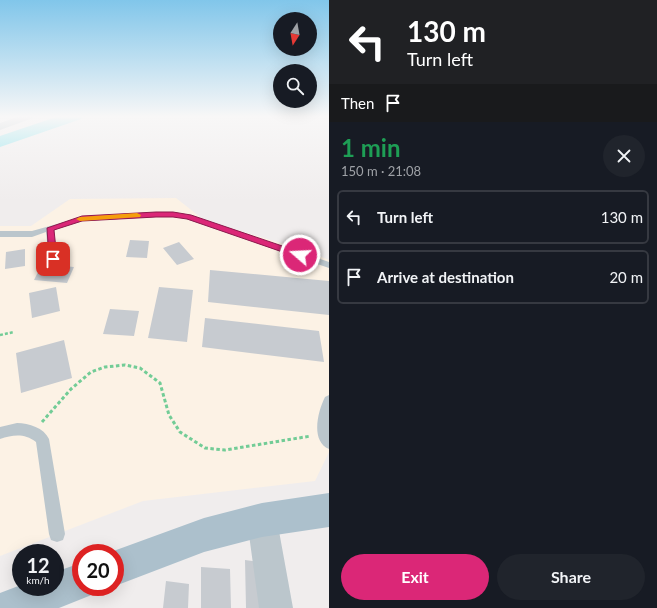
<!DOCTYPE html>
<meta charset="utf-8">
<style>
body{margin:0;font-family:Lato,sans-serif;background:#20242c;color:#f1f3f6;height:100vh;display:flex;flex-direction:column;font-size:15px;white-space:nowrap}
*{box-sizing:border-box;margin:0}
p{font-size:13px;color:#9ea1a6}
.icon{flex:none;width:22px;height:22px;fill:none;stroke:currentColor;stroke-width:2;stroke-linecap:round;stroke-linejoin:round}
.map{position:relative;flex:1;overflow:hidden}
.side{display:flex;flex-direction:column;background:#171b24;width:328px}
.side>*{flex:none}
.hud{background:#202124;color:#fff;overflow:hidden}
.needle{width:26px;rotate:191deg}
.controls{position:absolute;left:273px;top:12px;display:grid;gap:8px}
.controls a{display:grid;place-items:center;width:44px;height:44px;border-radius:50%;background:#171b24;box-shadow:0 4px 16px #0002;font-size:20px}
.speed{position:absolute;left:12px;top:544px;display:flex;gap:8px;font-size:20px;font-weight:700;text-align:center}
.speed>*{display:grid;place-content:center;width:52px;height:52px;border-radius:50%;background:#171b24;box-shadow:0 4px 16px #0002;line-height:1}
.speed small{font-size:10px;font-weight:400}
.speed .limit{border:6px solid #d22;background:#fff;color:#111}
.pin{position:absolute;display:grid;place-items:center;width:34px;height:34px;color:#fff;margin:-17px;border-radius:8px;box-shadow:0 2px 6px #0006}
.me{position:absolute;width:44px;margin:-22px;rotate:289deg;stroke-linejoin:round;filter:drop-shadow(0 0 3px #0008)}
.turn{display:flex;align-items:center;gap:14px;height:84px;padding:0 12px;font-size:18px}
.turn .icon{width:52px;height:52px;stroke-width:2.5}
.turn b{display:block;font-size:28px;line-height:34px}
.then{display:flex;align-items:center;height:38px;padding:0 12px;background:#0003;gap:8px;font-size:15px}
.round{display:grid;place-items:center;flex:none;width:42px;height:42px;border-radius:21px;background:#20242c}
.head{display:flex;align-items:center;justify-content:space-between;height:68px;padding:0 12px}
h1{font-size:24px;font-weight:700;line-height:30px;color:#1e9e55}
.primary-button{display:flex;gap:8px;margin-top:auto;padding:8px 12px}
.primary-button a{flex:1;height:46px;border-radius:24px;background:#db2777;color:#fff;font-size:16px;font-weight:700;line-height:46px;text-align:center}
.primary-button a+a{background:#20242c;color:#f1f3f6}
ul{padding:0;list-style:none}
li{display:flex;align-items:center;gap:12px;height:54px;margin:0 8px 6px;padding:0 4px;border:2px solid #363941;border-radius:6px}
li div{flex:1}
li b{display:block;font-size:15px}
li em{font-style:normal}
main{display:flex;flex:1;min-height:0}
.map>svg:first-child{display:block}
.commercial{fill:#fcf2e5}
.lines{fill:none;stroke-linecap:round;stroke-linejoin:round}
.river{fill:#87e2ec;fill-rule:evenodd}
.building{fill:#c7cbd0}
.path-far1{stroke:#72cc96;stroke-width:2.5;stroke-dasharray:3 2;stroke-linecap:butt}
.path{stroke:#72cc96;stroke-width:3;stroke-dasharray:3.5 2.5;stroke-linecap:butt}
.service{fill:#bbc6cc;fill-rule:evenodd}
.minor{fill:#bbc6cc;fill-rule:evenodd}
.primary{fill:#acc0cc;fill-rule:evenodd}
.route{fill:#db2777;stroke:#8e194d}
.slow{fill:#f59e0b}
</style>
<main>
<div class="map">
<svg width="329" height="608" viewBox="0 0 329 608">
<rect width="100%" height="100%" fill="#f0eded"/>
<path class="commercial" d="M176,198L204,220L307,251L329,260V452L315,481L143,501L0,556V226H31L70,199Z"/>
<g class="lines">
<path class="river" d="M59,116H83L81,119L0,147V136Z"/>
</g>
<path class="building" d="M130,240L149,241L147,258L126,257Z
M179,242L194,259L177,265L163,248Z
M25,249V266L5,269L6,252Z
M42,264L74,267L67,283L34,280Z
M210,270L329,281V315L208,302Z
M56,287L60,311L32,318L29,293Z
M159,287L193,290L187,342L148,338Z
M110,309L139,311L134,336L103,334Z
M205,318L319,331L324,362L202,347Z
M64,340L72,378L21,393L16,353Z
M245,560L266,563L269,608H246Z
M201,567L230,569L231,608H201Z
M166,581L189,584L188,608H163Z"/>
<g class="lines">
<path class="path-far1" d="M0,335L14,332"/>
<path class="path" d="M42,422L71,389L91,372L105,367L125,365L140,368L160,383L169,415L180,432L205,448L225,450L311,436"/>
<path class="service" d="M156,212H173L191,215L329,262V268L186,219L173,216L83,221L54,230L57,259L53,262L49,259L46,232L32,237H0V231H32L82,217Z
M329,395V449C310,441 318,411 325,397Z
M17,423C29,423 44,428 49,439L65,534L63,540L57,542L51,540L49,534L36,442C24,433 13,435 0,439V427Z"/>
<path class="minor" d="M19,116H34L33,118L0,130V123Z
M262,505L273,509L277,520L293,608H259L247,520L251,509Z"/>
<path class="primary" d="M329,493V527L262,537L204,552L115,586V553H108L204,518L262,503Z
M81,563V587H97L94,594L59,608H0V593L21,585V587H55V572Z"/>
</g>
<linearGradient id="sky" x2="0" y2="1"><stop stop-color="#81c6ea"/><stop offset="0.58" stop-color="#f8f7f7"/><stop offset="1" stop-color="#f8f7f7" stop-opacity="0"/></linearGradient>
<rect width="329" height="201" fill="url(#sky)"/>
<path class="route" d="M156,212H173L191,215L303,253L304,255L300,258L297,257L187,219L173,217H156L82,221L54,230L57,259L53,261L49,259L47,228L82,216Z"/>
<path class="slow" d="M137,213L141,215L140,217L80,221L76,219L80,217Z"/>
</svg>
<div class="controls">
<a><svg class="needle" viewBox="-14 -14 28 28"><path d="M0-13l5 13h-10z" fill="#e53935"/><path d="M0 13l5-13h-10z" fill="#9ea1a6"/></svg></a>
<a><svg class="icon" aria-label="search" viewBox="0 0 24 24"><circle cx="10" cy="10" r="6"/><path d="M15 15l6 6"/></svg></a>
</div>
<div class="speed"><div>12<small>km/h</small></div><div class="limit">20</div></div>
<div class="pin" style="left:53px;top:259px;background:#d93025"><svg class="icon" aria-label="arrive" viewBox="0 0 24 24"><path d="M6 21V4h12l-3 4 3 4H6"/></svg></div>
<svg class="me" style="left:300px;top:255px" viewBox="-20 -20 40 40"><circle r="17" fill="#db2777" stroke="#fff" stroke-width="3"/><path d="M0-11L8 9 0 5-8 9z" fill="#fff"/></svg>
</div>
<section class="side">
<div class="hud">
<div class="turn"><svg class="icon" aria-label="left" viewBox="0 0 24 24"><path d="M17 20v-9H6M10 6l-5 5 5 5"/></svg><div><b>130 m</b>Turn left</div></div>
<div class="then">Then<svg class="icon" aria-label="arrive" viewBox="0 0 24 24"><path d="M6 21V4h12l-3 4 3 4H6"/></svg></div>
</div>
<div class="head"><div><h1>1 min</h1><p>150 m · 21:08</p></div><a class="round"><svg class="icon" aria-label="close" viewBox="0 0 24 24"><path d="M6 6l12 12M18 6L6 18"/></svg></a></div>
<ul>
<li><svg class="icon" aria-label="left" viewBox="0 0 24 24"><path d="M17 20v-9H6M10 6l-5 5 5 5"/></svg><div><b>Turn left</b></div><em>130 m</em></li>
<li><svg class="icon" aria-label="arrive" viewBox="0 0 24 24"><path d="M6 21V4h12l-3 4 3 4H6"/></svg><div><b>Arrive at destination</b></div><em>20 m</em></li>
</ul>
<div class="primary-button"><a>Exit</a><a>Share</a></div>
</section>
</main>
